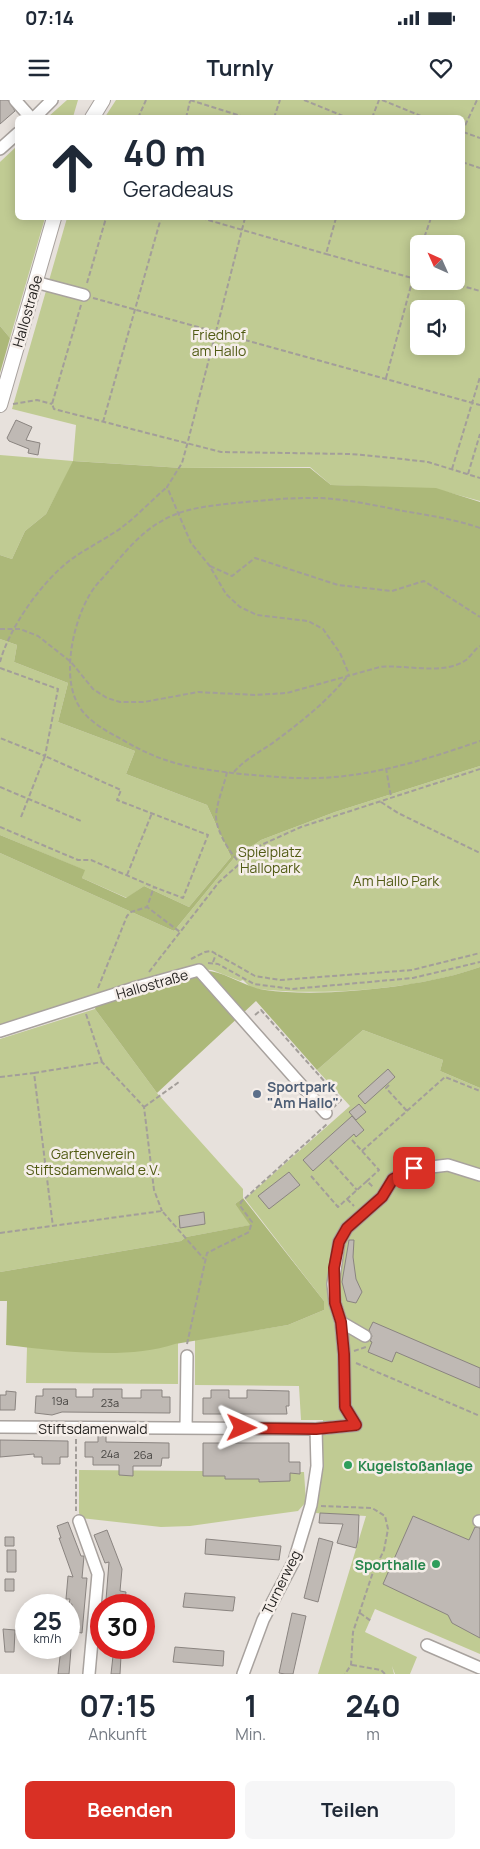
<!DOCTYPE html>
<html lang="de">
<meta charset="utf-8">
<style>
body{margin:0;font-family:Manrope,sans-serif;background:#f6f6f7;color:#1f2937;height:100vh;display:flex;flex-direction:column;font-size:19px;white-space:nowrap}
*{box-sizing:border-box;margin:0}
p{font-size:16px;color:#747a83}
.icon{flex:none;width:28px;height:28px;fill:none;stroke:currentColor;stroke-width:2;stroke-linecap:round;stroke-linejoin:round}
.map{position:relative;height:1574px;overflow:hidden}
.drawer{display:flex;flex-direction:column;background:#fff;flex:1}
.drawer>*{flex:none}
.guide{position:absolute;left:15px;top:15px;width:450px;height:105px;border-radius:8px;box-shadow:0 2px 12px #0003;background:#fff;color:#1f2937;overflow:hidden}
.needle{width:32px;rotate:315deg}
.tools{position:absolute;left:410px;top:135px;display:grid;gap:10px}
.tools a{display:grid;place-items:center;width:55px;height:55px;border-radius:8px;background:#fff;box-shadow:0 2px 12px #0003;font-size:25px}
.speed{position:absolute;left:15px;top:1494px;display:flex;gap:10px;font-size:25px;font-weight:700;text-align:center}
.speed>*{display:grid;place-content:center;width:65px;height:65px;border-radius:50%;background:#fff;box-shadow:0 2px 12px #0003;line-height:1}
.speed small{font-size:12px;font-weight:400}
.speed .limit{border:8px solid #d22;background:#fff;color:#111}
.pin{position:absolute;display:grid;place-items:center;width:42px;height:42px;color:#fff;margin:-21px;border-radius:10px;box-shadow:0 2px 8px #0006}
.me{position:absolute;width:55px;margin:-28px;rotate:91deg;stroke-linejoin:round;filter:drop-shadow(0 0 4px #0008)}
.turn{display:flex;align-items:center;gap:18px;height:105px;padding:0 25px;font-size:22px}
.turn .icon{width:65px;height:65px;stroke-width:2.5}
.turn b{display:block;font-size:35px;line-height:42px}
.eta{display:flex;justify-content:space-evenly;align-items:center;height:85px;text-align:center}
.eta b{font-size:30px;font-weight:700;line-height:35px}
.action{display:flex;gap:10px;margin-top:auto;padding:10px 25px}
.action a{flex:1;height:58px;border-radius:8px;background:#d93025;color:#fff;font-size:20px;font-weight:700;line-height:58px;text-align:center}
.action a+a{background:#f6f6f7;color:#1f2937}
.status{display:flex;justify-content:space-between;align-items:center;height:35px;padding:0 25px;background:#fff;direction:ltr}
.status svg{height:14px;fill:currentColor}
header{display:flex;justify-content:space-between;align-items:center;height:65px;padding:0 25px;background:#fff;font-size:22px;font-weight:700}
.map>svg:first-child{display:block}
.green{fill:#c0cb93;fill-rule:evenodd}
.forest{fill:#acb879}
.building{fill:#bfb9b4;stroke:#8a8480}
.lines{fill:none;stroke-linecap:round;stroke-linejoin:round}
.minor-casing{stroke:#a8a29e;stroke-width:14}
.major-casing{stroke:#a8a29e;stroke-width:16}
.path{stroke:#a39e9a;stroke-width:2;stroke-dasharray:5 2.5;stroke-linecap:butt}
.minor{stroke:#fff;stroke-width:11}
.major{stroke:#fff;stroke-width:14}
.route-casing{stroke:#8d1f18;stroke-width:12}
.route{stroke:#d93025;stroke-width:9}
.service-dot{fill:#5c6f8a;stroke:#f5eee9;stroke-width:2}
.leisure-dot{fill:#2e9e5b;stroke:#f5eee9;stroke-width:2}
.labels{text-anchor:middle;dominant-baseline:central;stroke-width:5;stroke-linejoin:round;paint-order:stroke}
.number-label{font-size:11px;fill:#484643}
.street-label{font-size:14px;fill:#211f1d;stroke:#f5eee9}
.park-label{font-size:14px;fill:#515b14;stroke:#f5eee9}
.service-label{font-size:14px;font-weight:bold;fill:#4e5e75;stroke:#f5eee9;text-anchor:start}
.leisure-label{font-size:14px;font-weight:bold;fill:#27864d;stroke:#f5eee9;text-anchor:start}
</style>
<div class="status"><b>07:14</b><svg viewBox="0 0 49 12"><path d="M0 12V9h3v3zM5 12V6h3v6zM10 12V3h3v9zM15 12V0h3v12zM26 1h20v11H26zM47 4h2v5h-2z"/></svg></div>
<header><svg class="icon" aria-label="menu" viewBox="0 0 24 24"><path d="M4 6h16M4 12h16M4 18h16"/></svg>Turnly<svg class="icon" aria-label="heart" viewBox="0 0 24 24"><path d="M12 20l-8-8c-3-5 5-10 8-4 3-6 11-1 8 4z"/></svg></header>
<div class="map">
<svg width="480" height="1574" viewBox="0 0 480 1574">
<rect width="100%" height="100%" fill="#e7e1dc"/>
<path class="green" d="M67,0H78L73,17H48Z
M116,0H480V401L436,389L331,385L310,367L182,368L74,361L46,414L25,431L12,459L0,455V355L73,361L76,325L12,309L67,118H462V18L105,17ZM419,144H456V181H419ZM419,209H456V246H419Z
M17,46L18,118H45L10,238L0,226V62Z
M0,539L17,545L14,562L68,583L58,622L135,651L126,674L207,705L231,757L189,807L144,786L127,798L82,778L84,770L0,735Z
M480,666V867C417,890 317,897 251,888L243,880L240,881L212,870L198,869L0,929V753L174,831L234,758L261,740L335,712Z
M95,909L157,993L243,1089V1098L235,1104L251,1125L186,1137L181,1141L0,1172V939Z
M363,930L443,960L440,971L480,988V1554L375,1509L365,1532L417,1557L410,1574H395L392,1566L394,1574H318L366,1416L315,1413L322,1362L323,1320H301L299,1286L195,1285V1240L288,1225L324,1210V1201L245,1099L350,1006L317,970Z
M178,1243V1284L26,1283L27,1247C80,1253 125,1251 178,1243Z
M79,1370L304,1372L306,1402L298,1411L190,1426L161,1427L81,1418L79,1413Z"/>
<path class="forest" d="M0,226L10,238L0,273Z
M73,361L182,368H310L331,385L436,388L480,402V666L335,712L261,740L234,758L174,831L0,753V735L85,770L82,778L126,798L144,786L189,807L231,757L207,705L126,674L135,651L58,622L68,583L14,562L17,545L0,539V455L12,459L25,431L46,414Z
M480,867V988L440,971L443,960L363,930L317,970L256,901L157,993L95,909L97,902L201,871C223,869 242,887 265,890C323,898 425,887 480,867Z
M243,1098L324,1201V1210L288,1225L175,1244C128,1260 56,1251 6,1245L7,1201H0V1172L181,1141L186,1137L250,1125L235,1104Z"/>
<path class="building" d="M0,0H8L15,11L0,24Z
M16,320L32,327L26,340L40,343L38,355L28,353L29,349L9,341L7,338Z
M388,969L395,977L365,1004L358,996Z
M359,1004L366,1012L356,1020L349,1012Z
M352,1016L364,1030L356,1037L354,1034L313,1071L303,1060Z
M289,1072L300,1085L269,1109L258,1096Z
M204,1112L205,1124L180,1128L179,1116Z
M349,1140H354L353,1157L356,1179L362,1192L356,1203L347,1201L342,1182Z
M373,1222L480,1268V1288L396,1252L392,1262L368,1252L372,1242L370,1241L372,1236L369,1230Z
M43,1289H76V1297H93V1289H122V1298H141V1290H162V1297H170V1313L62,1312L52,1315L35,1313L36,1296H43Z
M211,1290H229V1298H247V1290L289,1291V1306H286L287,1314H203V1298H211Z
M6,1291L16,1292L15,1310H0V1295H6Z
M98,1335H106V1342L169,1343V1358H162L161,1366H133V1376L119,1375V1365H93V1357H85V1342H98Z
M0,1340L68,1341V1357H60V1364H42V1357H34V1354L0,1357Z
M203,1343H289V1362H300V1374L290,1373V1381L259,1382V1379H225V1376H203Z
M320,1413L359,1415L358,1440L356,1448L337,1443L343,1424L319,1423Z
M413,1416L469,1440L475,1427L480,1428V1538L452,1523L448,1515L383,1484Z
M68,1422L81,1456H84L82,1478H87L82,1533L69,1531L72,1504H69L70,1499H66L68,1476L73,1477L59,1438H61L57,1426Z
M107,1430L122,1469L120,1491L126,1492L125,1502L106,1500L109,1462L105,1463L94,1435Z
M5,1437H14V1446H5Z
M319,1438L333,1442L318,1502L304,1498Z
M206,1439L281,1446L279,1460L205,1454Z
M7,1450H16V1472H7Z
M5,1479H14V1491H5Z
M185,1493L235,1497L233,1511L183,1507Z
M292,1513L306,1516L293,1574H285L279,1573Z
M3,1529L15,1530L14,1552H5Z
M175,1547L224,1551L223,1566L173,1562Z
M61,1548L71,1549L69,1574H58Z
M113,1556H121L120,1574H111Z"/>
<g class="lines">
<g class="minor-casing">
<path id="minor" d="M15,0L31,18
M34,18L52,0
M0,49L18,33
M35,182L84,195
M0,931L137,887L199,870L326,1013
M341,1222L365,1236
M0,1327L316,1329L356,1325L345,1307L344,1254L341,1222L335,1203L333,1184L339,1142L347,1128L382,1097L393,1079L398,1076L414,1069L448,1065L480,1075
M186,1328L187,1256
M79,1421L98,1474L89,1574
M479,1421H480
M427,1545L480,1568
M243,1574L263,1520L294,1461L311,1405L317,1366L316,1329"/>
</g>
<g class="major-casing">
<path id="major" d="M92,18L103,0
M0,305L54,118"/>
</g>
<path class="path" d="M190,0L247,18
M304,0L348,18
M382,0L426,18
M138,18L146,0
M186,18L190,1
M274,18L280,0
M372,18L379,0
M462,32L477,0
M463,32L480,38
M462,62L480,68
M201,118L326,154
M245,118L187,345L182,363L167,387L191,443L209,465L226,494L240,507L257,515L308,521L323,529L340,553L349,574
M336,118L326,154L412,178
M422,144L431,118
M414,173L419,175
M445,181L480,191
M87,183L106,118
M93,198L480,305
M81,205L52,304L54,309L221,352L351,354L393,358L428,362L480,378
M386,278L419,156
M13,304L37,300L52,304
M103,322L161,118
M452,369L480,277
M468,374L480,334
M480,428C457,420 433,416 409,412C376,406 341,397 308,398C283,398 259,401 235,403C209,406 182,408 160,422C135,436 117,463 98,483C76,508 62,567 75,598C83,619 103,629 121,639C165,665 191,668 241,674C267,676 293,679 319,678C374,676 428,659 480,641
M210,466L232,476L255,458L338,485L392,491L424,481L480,517
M0,529H20L38,536L71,562L93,589L107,598L120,602H144L198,592L255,595L287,593L380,567C407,564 442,576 466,560C471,556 475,549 480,546
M0,562C9,528 41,483 69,461C85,449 104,440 121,428C137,416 152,400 167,387
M0,568L58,589L45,656L0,638
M386,668L391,697
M227,672C224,686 217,701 216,716C216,730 229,752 239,762
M234,672C245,659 260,652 274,642C301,622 329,600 349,574
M0,687L81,721
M381,702L398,713L480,753
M21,717L45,656L121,690L117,700L208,735L183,798L154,787L147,807L180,832
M0,727L78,760H91L154,787
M127,775L152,713
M191,859L205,852L211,851L255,876L280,880L412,870L480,853
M213,862L216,854
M208,863L218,864L254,884L292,889L413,878L480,862
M149,872L219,782L261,745L301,727L480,669
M98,888L127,816L131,812L147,807
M86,914L102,962
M255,915L261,910L341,1000L334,1007
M34,973L102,962L144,1007L154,1090L162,1111
M0,977L34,973L53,1127
M389,985L386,988L407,1011
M144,1007L179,982
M352,1040L379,1070L367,1081
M362,1051L445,977L480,991
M330,1060L357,1090
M311,1076L338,1107L367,1081L374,1088
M347,1099L354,1106
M0,1133L162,1111L204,1159
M187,1244L207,1153L249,1132L252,1122L240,1106L241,1102L327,1024
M354,1251L366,1247
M356,1263L480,1316
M76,1339V1411
M321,1406L372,1408L385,1416L388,1429L384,1450L372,1475L353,1532L351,1565L345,1574
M360,1513L371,1521
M352,1565L381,1570L385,1574"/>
<use href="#minor" class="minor"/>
<use href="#major" class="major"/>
</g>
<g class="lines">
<g class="route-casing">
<path id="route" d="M242,1328L316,1329L356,1325L345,1307L344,1254L341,1222L335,1203L334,1168L339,1142L347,1128L382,1097L393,1079L414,1068"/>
</g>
<use href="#route" class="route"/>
</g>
<circle class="service-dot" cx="257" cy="994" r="5"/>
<g class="leisure-dot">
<circle cx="348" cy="1365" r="5"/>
<circle cx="436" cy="1464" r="5"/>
</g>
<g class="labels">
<g class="number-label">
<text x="60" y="1300">19a</text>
<text x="110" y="1302">23a</text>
<text x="110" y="1353">24a</text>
<text x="143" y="1354">26a</text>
</g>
<g class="street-label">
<text transform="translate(27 211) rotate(-74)">Hallostraße</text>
<text transform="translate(152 884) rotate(-16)">Hallostraße</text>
<text x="93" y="1328">Stiftsdamenwald</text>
<text transform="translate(281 1482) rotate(-64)">Turnerweg</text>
</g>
<g class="park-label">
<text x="219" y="234">Friedhof<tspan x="219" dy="16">am Hallo</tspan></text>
<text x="270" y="751">Spielplatz<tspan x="270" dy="16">Hallopark</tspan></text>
<text x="396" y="780">Am Hallo Park</text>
<text x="93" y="1053">Gartenverein<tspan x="93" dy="16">Stiftsdamenwald e.V.</tspan></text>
</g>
<g class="service-label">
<text x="267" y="986">Sportpark<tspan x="267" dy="16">"Am Hallo"</tspan></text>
</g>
<g class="leisure-label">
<text x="358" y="1365">Kugelstoßanlage</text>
<text x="426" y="1464" text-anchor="end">Sporthalle</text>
</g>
</g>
</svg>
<div class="tools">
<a><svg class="needle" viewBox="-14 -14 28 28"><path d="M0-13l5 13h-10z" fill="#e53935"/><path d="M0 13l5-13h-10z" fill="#747a83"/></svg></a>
<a><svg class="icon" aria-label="sound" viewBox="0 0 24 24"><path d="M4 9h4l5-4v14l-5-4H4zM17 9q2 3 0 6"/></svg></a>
</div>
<div class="speed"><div>25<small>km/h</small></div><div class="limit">30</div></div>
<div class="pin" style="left:414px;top:1068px;background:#d93025"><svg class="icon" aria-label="arrive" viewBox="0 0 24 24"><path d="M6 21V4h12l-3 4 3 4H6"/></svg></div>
<svg class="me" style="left:242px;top:1328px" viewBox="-20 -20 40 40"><path d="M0-17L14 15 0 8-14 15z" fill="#d93025" stroke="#fff" stroke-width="4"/></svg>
<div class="guide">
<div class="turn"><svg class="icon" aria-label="ahead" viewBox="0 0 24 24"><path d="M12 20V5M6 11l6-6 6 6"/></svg><div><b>40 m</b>Geradeaus</div></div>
</div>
</div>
<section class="drawer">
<div class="eta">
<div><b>07:15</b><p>Ankunft</p></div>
<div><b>1</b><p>Min.</p></div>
<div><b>240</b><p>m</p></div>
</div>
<div class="action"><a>Beenden</a><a>Teilen</a></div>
</section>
